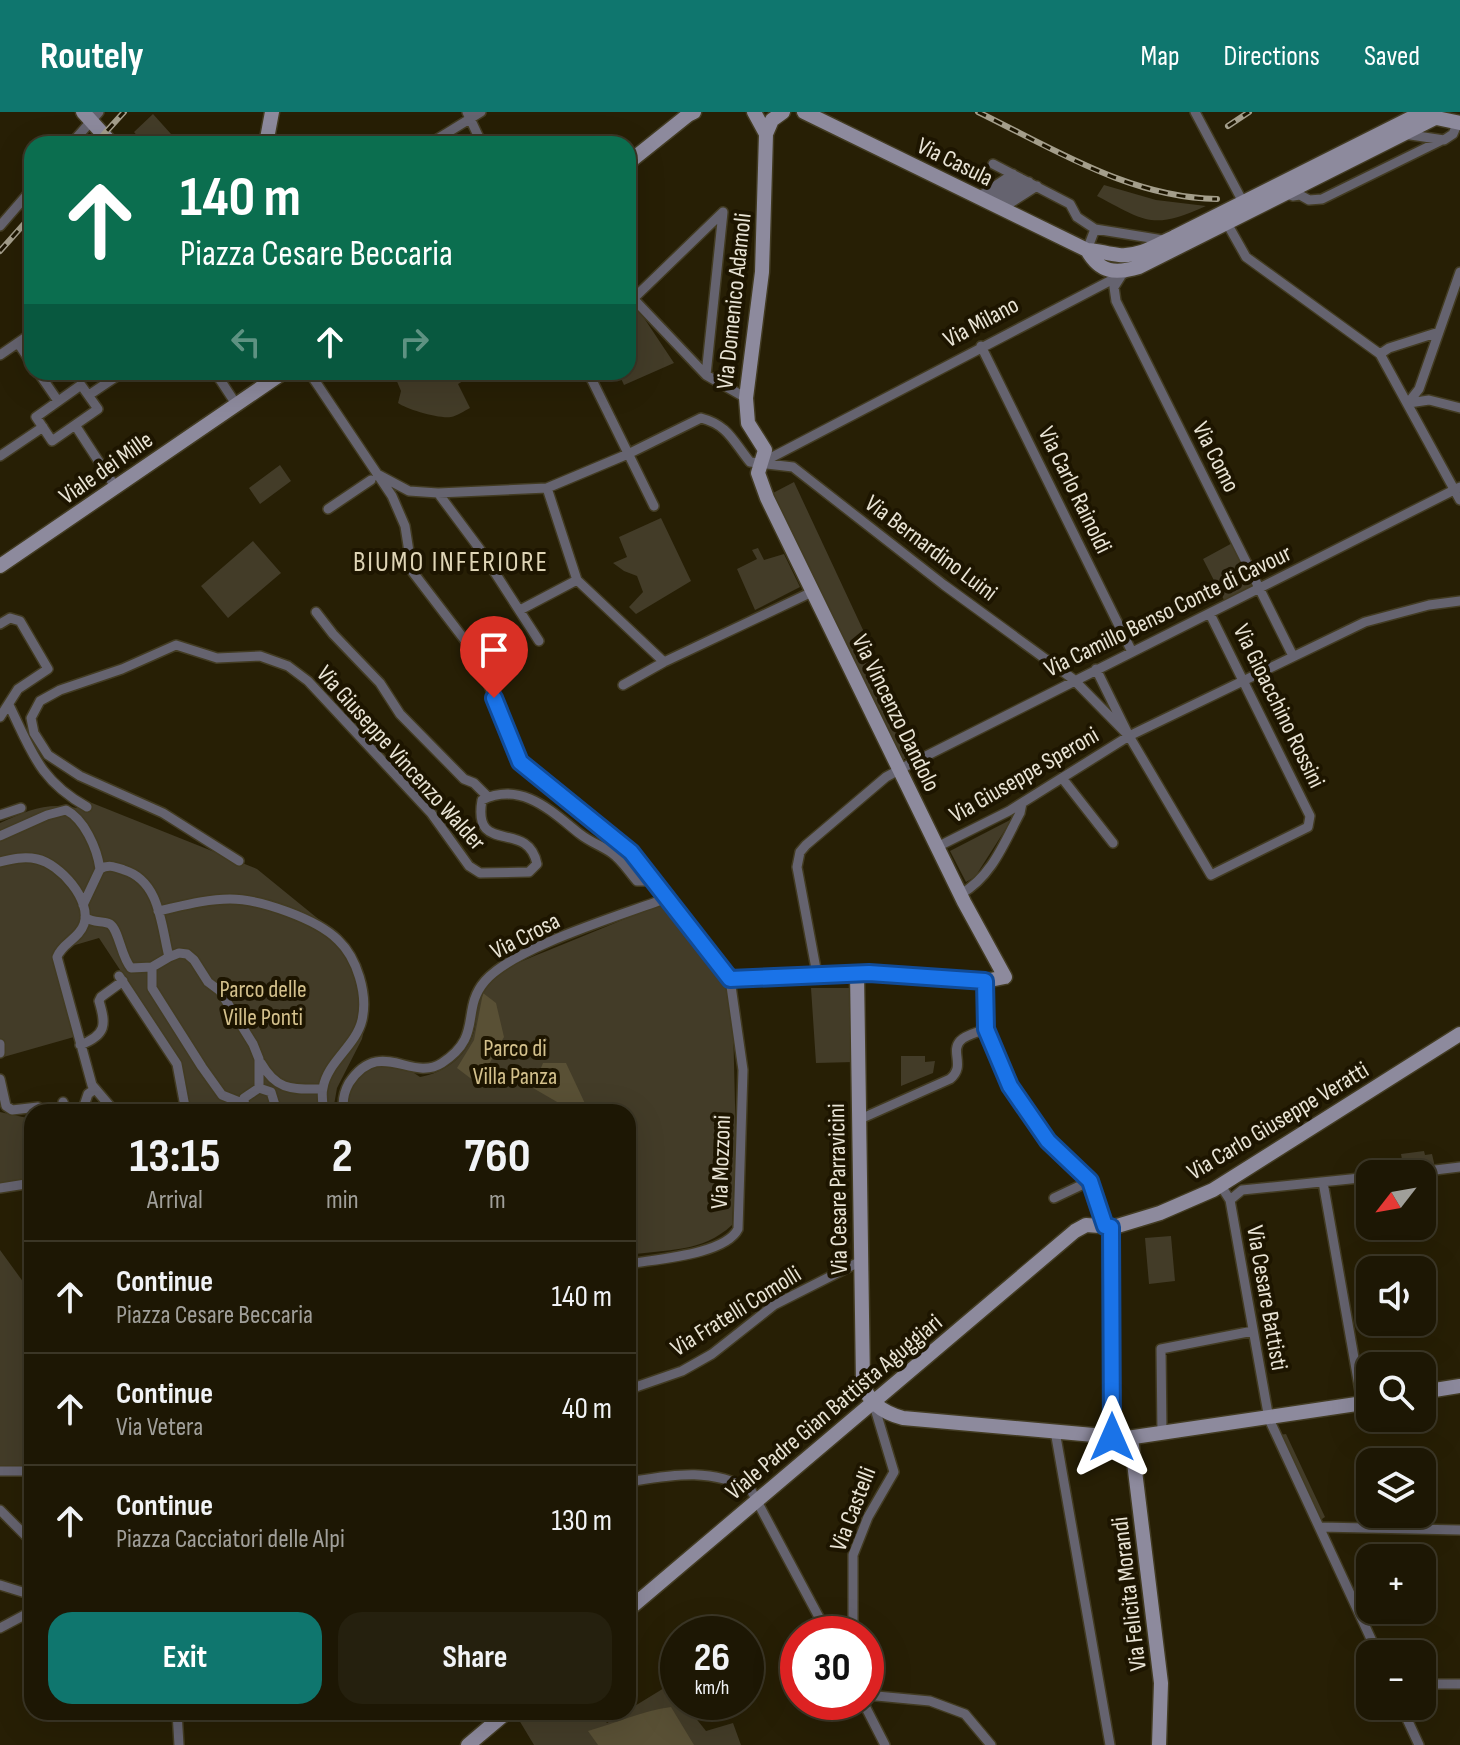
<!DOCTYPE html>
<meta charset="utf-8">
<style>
body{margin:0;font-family:"Sofia Sans Condensed",sans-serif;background:#25200e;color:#f1f3f6;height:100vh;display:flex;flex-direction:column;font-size:30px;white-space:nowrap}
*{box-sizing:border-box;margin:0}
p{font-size:26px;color:#a09f9a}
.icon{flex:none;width:44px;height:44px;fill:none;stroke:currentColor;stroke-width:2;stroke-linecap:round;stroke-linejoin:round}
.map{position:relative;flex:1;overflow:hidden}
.side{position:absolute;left:24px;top:992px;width:612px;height:616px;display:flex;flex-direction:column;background:#1d1704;border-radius:24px;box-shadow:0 8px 32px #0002,0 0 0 2px #3b3626}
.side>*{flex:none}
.top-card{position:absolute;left:24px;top:24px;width:612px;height:244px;border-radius:24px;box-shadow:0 8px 32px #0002,0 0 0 2px #3b3626;background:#0b6e4f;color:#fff;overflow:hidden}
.needle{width:52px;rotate:239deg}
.tools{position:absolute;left:1356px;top:1048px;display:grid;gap:16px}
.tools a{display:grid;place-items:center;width:80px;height:80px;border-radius:16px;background:#1d1704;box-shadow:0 8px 32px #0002,0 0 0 2px #3b3626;font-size:40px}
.speed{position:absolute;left:660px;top:1504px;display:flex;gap:16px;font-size:40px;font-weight:700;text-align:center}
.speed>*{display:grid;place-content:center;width:104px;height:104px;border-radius:50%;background:#1d1704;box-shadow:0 8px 32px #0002,0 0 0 2px #3b3626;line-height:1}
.speed small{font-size:20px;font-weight:400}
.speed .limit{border:12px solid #d22;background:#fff;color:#111}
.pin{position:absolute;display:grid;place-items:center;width:68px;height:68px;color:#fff;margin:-82px -34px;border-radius:50% 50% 50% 0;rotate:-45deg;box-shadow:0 0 8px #0007}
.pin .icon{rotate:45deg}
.me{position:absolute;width:88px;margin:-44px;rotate:0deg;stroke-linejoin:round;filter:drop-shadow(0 0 6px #0008)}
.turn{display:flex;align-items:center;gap:28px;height:168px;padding:0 24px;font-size:36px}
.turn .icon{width:104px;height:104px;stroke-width:2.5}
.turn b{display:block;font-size:56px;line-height:68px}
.lanes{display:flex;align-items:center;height:76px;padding:0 24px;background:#0003;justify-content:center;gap:40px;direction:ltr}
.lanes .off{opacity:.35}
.eta{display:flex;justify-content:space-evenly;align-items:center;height:136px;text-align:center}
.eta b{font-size:48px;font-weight:700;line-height:56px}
.primary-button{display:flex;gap:16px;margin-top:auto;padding:16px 24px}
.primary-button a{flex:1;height:92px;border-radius:24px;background:#0f766e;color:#fff;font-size:32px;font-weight:700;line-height:92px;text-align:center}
.primary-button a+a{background:#25200e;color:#f1f3f6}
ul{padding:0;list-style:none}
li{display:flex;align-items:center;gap:24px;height:112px;padding:0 24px;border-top:2px solid #3b3626}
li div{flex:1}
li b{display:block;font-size:30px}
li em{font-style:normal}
header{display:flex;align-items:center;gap:48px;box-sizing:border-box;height:112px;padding:0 40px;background:#0f766e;color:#fff}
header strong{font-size:38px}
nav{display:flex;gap:44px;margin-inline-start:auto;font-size:28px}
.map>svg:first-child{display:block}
.green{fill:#433c28}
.forest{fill:#595035}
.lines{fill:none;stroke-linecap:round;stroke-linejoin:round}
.street-casing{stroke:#423b22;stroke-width:12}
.secondary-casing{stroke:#423b22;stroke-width:17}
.street{stroke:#65636f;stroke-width:9}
.secondary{stroke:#8d8a9d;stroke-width:14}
.rail-casing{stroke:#a49e8b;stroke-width:6}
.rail{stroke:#1d1500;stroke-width:3;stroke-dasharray:9;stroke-linecap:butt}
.route-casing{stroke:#114b97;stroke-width:20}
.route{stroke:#1a73e8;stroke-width:14}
.labels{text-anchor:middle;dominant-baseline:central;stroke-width:8;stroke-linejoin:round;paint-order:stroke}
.street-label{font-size:24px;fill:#e9e4d5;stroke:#1d1500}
.park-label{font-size:24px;fill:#d4c18c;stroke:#1d1500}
.quarter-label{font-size:28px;letter-spacing:2px;fill:#dfd5b6;stroke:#1d1500}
</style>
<header>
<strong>Routely</strong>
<nav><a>Map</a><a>Directions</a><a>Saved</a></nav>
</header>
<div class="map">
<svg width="1460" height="1633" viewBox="0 0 1460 1633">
<rect width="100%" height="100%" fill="#271f05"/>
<path class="green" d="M153,2L180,32H144L134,20Z
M1104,73L1156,88L1206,94C1152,118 1147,110 1097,84Z
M628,186L636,194L674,251L624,273L618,260H628Z
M393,260H467L470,265L458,272L470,296C464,299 457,304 451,305C439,307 406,297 398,291L401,279Z
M280,353L291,369L260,392L249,376Z
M794,370L920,640L902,648L773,381Z
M661,406L691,469L636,502L629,495L643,480L637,464L624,459L613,451L627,445L619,425Z
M253,429L281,461L228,506L201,474Z
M1236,429L1257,471L1224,488L1203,447Z
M758,436L764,448L784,442L800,475L755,498L737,457L757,447L752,438Z
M82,687L257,757L338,823L365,877L368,898L362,927L337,976L334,993L336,1000H216L209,994L189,996L180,949L99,826L58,838L81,923L0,946V711C28,698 47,690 77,696Z
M1012,707L975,765L966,770L950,739Z
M663,791L726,873L733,911L736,1033L732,1113C702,1141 667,1137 628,1143V1000H348C349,993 348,987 349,980C352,959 379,954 396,949L420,965C445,961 470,942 475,915C478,897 473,884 488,869C505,854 533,845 554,836C591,821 627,806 663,791Z
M811,876H853L854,950L816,951Z
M901,944H925V950L935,949L933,961L901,974Z
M0,1000L32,1007V1067L0,1071Z
M1424,1039L1425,1043L1432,1042L1435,1055L1404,1059L1401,1042Z
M1171,1124L1175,1169L1149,1172L1145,1126Z
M0,1138L32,1182V1356L0,1355Z
M1286,1322L1325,1405L1319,1409L1279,1323Z
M669,1573L678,1584V1590H683L706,1619L733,1611L741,1633H534L519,1608L528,1600H598L607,1611Z"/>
<path class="forest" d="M483,881L496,891L504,925L478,972L457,956L474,928Z
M543,951H566L589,1000H567L564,994L533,976Z
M671,1595L694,1633H598L588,1619C616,1611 642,1599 671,1595Z"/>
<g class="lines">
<g class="street-casing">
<path id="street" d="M467,0L482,32
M1195,0L1244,92
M1404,22L1444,28L1453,22L1458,10
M71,32L99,0
M429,32L481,0
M993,52L1070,92L1077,105L1095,117L1163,128
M1287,82L1293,84L1300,83L1309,88L1322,87L1442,28
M977,86L1013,62
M985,89L1020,66
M993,94L1029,70
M1001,97L1037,74
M1224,106L1246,145L1380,242L1460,388
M0,114L32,77
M1087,138L1095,117
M1121,164L1114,175L1116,189L1293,544
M628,181L706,263L746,286
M633,187L723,100
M18,231L32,252
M981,234L1132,540
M1380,242L1389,236L1439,220
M0,243L32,221
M38,260L58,289
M215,260L236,292
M309,260L392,384L405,414L412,459L477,544L520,650L631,740L730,867L743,958L738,1117C725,1143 655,1147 628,1152
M588,260L654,394
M706,263L723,100
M81,273L98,297L52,329L36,305Z
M89,283L123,260
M1408,291L1419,277L1460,160
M1409,291L1429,288L1460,296
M75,313L116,376
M0,344L43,315
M759,352L1125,161
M379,363L409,379L438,381L547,376L628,342L701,306C728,313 733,329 750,350L793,355L944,473L1073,567L1129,624
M547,376L577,468L664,550
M438,381L479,436L539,529
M328,397L371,368
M520,498L577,468
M316,500L333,522L380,571L400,602L464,667L474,671L488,685
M0,512L10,506L20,509L48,557L18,577L0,605
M1096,557L1129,624L1211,763L1308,715L1310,704L1210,502
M623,573L664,550L812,480
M9,593C32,640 39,668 87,695
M1062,666L1113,731
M0,703L21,696
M0,724L47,703L66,698C84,707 97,736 100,757
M937,735L1009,699L1129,624L1365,510L1429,493L1460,489
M239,749L163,701L80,664L48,643L34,621L31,606L40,589L60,578L122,557L176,533L217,546L260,544L288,554L308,569L431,701L469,754L480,761L529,760L537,752C528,706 472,745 482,688C522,669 551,699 580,722C590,730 602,734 612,741C622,748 629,760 637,769H654
M0,750C12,747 24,744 37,747C60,752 92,788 84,812C79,827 62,831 57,845L92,973L115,1000
M961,782C992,764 1004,731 1020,701L1022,691
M83,793L100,757C109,752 115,755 124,758C160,769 161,813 169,845L179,841L187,842L194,848L208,870L220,879L253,932L259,947V976
M158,799C181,794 206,787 230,787C260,787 317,807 338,828C357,846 368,882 362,908C356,934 327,950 323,976C321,983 323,992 324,1000
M85,805C94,812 102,808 110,812C119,818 121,845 131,856L152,855L169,845
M152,855V876L202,955L222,983L242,991
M817,862L797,755L800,740L806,733L886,665L908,653L1460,375
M119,864L177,952L186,1000
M730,867L857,861
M985,869L986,917L1010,974L1048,1029L1090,1069L1105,1116
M0,932V941
M80,933C107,923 106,912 99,889L101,885L123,869
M261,951C277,979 292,977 322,977
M0,967L6,994L12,998L38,995L46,1000
M63,990L67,1000
M82,1000L88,982L95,977
M245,1000L244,986L259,976L271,980L275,993L273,1000
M344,1000C342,990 344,980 349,971C380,924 411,971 442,951C484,924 460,898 485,869C514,835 622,803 667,786
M858,1008L950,967C966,954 950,940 960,929C965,923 979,920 986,917
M1402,1062L1460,1055
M1323,1070L1362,1291
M1221,1074L1230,1088L1269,1307L1378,1542
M0,1076L32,1071
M1054,1086L1090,1069
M1230,1088L1242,1078L1370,1065
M1111,1115L1112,1325
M630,1277L682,1259L712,1242L774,1193L861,1149
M1055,1319L1110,1633
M1162,1322L1161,1237L1253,1219
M0,1359H32
M628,1370C672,1363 710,1355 751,1378L828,1522
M0,1398L32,1430
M1320,1415L1460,1418
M0,1473L32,1483
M0,1516L32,1499
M853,1522V1443L868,1405L894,1360L873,1290
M1422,1572H1460
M866,1583L930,1589L965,1602L991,1633
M863,1590L885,1633
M1401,1594L1419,1633
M177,1600L179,1633"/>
</g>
<g class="secondary-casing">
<path id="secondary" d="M83,0L112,32
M754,0L766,22
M783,0L772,8L766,22L762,160L746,286L748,311L765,338L758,361L767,386L964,790L1005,865L985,869L857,861L863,1271C868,1291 884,1301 903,1306L1127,1326L1370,1290
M804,0L1087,138C1098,138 1107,142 1119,143C1139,145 1157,133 1174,125L1409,7L1427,4L1460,11
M266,32L272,0
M628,51L688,3L694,0
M1087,138C1100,161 1115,162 1139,155L1435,6
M0,454L284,260
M1422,1280L1460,1274
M1131,1326L1161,1571L1159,1633
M628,1498L1075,1119L1086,1113L1114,1115L1160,1101L1213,1078L1460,922
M468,1633L507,1600"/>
</g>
<use href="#street" class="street"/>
<use href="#secondary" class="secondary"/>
<g class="rail-casing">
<path id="rail" d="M978,0C1054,37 1131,86 1217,87
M1228,14L1249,0
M95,32L124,0
M0,139L32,103"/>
</g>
<use href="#rail" class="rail"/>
</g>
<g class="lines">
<g class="route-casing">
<path id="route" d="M494,586L520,650L631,740L730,867L869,861L985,869L986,917L1010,974L1048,1029L1090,1069L1105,1114L1111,1115L1112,1325"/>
</g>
<use href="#route" class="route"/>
</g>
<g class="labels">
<g class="street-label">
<text transform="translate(955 50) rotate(26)">Via Casula</text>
<text transform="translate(734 189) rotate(-84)">Via Domenico Adamoli</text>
<text transform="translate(981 210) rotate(-28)">Via Milano</text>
<text transform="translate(1216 345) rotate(63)">Via Como</text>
<text transform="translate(106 356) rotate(-35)">Viale dei Mille</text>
<text transform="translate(1075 378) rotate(64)">Via Carlo Rainoldi</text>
<text transform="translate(931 436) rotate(37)">Via Bernardino Luini</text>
<text transform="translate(1168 499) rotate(-26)">Via Camillo Benso Conte di Cavour</text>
<text transform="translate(1279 594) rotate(64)">Via Gioacchino Rossini</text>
<text transform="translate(896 601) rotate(64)">Via Vincenzo Dandolo</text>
<text transform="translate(401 646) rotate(48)">Via Giuseppe Vincenzo Walder</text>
<text transform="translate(1024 663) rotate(-30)">Via Giuseppe Speroni</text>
<text transform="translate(525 824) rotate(-27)">Via Crosa</text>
<text transform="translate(1278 1009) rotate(-31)">Via Carlo Giuseppe Veratti</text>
<text transform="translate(721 1050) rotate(-88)">Via Mozzoni</text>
<text transform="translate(838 1077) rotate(-91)">Via Cesare Parravicini</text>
<text transform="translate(1267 1186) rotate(80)">Via Cesare Battisti</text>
<text transform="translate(736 1199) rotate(-32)">Via Fratelli Comolli</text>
<text transform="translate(834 1295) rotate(-40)">Viale Padre Gian Battista Aguggiari</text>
<text transform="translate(853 1397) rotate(-69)">Via Castelli</text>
<text transform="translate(1129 1482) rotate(-97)">Via Felicita Morandi</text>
</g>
<g class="park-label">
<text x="263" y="877">Parco delle<tspan x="263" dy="28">Ville Ponti</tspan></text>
<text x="515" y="936">Parco di<tspan x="515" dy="28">Villa Panza</tspan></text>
</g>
<g class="quarter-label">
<text x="451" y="450">BIUMO INFERIORE</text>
</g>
</g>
</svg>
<div class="tools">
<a><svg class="needle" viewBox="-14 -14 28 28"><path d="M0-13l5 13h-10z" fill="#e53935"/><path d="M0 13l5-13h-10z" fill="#a09f9a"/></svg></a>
<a><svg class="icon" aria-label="sound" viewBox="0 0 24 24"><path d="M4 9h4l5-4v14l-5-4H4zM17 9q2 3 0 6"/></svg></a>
<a><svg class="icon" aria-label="search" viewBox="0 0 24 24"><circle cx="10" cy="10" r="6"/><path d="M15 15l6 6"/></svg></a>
<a><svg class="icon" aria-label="layers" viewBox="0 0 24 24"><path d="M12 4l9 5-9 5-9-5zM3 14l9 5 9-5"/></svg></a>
<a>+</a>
<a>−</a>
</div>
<div class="speed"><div>26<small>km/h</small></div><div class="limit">30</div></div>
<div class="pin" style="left:494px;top:586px;background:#d93025"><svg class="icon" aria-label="arrive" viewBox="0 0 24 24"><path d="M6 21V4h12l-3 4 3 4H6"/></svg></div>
<svg class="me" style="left:1112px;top:1325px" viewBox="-20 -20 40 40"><path d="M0-17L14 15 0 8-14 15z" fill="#1a73e8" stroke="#fff" stroke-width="4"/></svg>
<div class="top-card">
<div class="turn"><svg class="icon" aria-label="ahead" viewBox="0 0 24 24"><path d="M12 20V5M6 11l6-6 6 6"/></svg><div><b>140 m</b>Piazza Cesare Beccaria</div></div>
<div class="lanes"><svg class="icon off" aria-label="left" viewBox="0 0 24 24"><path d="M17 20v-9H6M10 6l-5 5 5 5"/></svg><svg class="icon" aria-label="ahead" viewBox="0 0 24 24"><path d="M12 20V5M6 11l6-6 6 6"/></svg><svg class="icon off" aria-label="right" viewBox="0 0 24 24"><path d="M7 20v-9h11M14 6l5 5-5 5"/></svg></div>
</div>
<section class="side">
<div class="eta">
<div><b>13:15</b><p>Arrival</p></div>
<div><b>2</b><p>min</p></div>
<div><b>760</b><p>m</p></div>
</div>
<ul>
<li><svg class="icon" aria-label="ahead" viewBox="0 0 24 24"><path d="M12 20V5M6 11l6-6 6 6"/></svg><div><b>Continue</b><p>Piazza Cesare Beccaria</p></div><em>140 m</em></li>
<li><svg class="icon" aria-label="ahead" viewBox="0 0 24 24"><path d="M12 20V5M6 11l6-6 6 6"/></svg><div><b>Continue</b><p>Via Vetera</p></div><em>40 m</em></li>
<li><svg class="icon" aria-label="ahead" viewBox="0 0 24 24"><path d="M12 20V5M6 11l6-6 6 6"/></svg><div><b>Continue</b><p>Piazza Cacciatori delle Alpi</p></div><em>130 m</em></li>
</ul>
<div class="primary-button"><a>Exit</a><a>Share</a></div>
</section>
</div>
